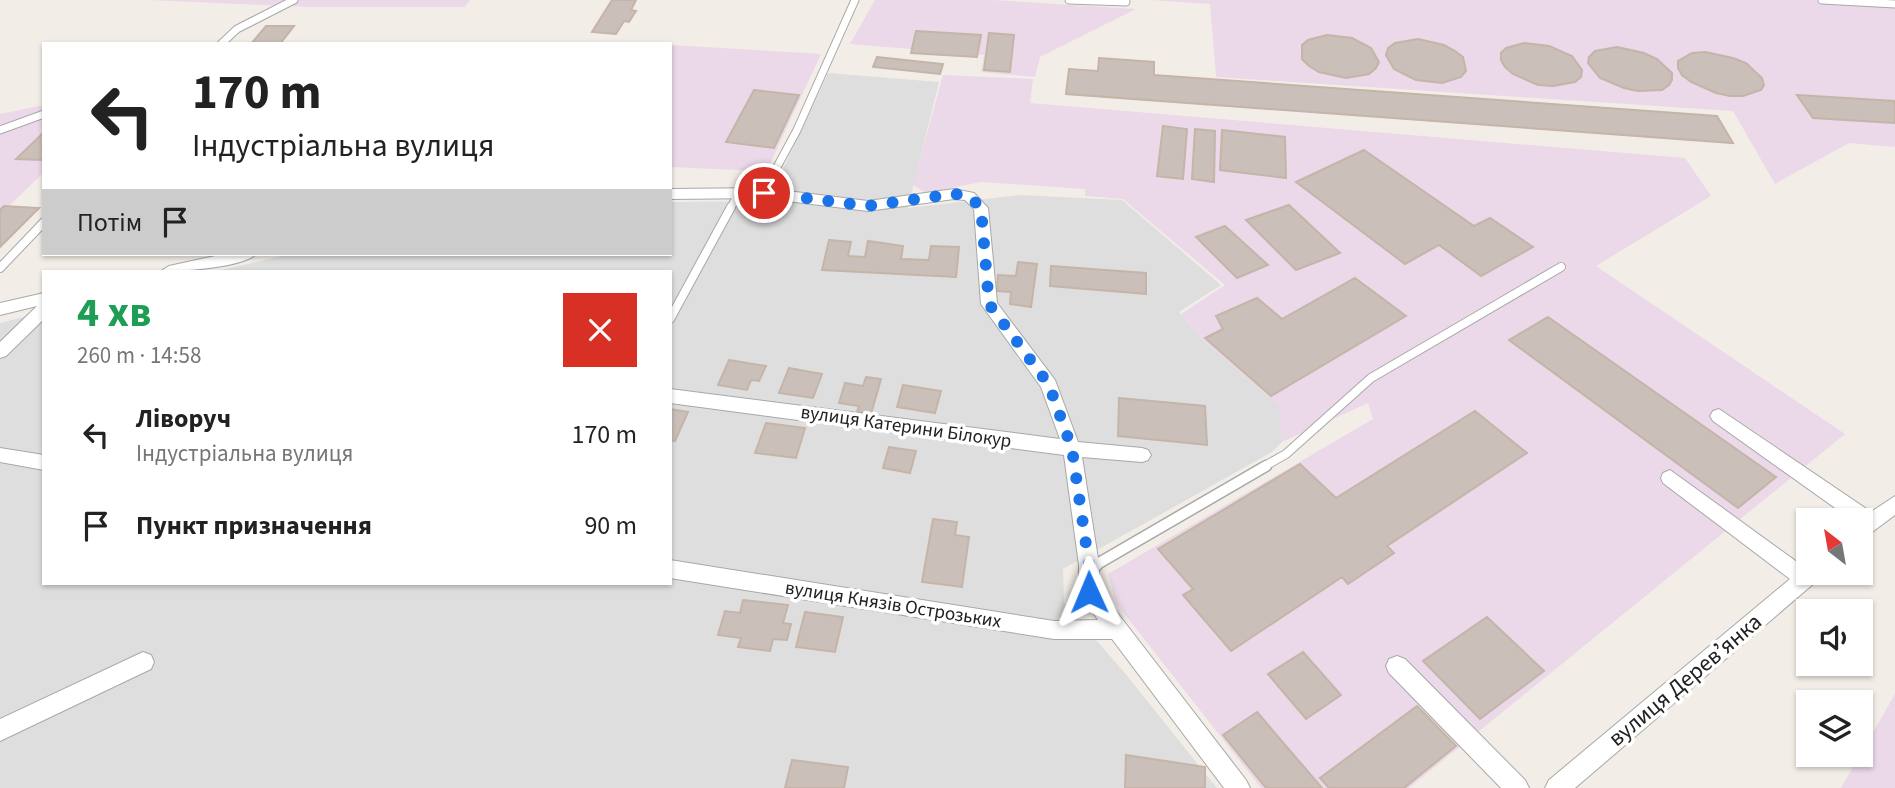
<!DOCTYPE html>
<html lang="uk">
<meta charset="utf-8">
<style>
body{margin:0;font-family:"Source Sans 3",sans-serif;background:#f2f2f2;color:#222;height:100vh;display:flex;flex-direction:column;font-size:26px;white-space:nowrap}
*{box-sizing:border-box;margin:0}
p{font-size:23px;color:#767676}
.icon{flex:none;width:38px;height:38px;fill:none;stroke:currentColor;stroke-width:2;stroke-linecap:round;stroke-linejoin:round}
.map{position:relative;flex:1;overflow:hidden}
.details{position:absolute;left:42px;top:270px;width:630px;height:315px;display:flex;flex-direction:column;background:#fff;border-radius:0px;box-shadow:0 2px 5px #0004}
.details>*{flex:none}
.hud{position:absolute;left:42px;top:42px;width:630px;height:214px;border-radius:0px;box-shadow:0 2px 5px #0004;background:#fff;color:#222;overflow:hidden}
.needle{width:46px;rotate:329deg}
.buttons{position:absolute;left:1796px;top:508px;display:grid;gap:14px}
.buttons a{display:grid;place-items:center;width:77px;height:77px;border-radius:0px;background:#fff;box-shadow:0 2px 5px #0004;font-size:35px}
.pin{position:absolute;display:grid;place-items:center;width:60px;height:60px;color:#fff;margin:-30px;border:4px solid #fff;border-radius:50%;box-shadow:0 2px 7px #0007}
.me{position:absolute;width:77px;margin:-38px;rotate:359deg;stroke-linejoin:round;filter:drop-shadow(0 0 5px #0008)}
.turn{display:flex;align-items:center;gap:24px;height:147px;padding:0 35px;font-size:32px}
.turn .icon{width:91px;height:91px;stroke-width:2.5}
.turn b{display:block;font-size:49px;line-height:60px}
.then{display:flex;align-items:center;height:66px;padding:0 35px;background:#0003;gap:14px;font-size:26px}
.round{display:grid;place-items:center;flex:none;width:74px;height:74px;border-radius:0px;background:#f2f2f2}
.headline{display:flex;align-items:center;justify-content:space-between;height:119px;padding:0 35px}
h1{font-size:42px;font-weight:700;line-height:52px;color:#1e9e55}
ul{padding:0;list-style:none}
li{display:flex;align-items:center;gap:21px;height:91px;padding:0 35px}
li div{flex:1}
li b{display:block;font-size:26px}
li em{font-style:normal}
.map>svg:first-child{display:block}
.residential{fill:#dfdede}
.industrial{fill:#ebd8e8}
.building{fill:#cac0b9;stroke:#c5b4a8;stroke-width:2}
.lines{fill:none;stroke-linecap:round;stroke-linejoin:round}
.lane-far2-casing{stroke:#a8a8a8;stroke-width:9}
.lane-far1-casing{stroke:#a8a8a8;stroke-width:10}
.lane-casing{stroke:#a8a8a8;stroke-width:13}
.street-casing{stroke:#a8a8a8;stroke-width:2}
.lane-far2{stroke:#fff;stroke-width:7}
.lane-far1{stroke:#fff;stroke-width:8}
.lane{stroke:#fff;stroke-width:10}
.street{fill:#fff;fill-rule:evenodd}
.route{stroke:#1a73e8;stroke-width:12;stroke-dasharray:0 21.6}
.labels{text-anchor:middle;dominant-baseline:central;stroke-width:7;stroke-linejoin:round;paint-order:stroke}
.street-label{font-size:19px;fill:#212121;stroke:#fff}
.near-street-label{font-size:23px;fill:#212121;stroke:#fff}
</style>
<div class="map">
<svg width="1895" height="788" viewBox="0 0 1895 788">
<rect width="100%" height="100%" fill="#f2eee7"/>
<path class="residential" d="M828,73L939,82L908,208L1020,195L1122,200L1221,285L1179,312L1203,340L1280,406L1282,442L1272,452L1063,569L1064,603L1124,672L1217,788H0V323L44,312V583H670V271H217L291,254H670V202L768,201Z"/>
<path class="industrial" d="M149,0H470L465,7H309Z
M875,0H993L1136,9L1040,57L1035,77L981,72L984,55L850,44Z
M1151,0H1895V147L1849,143L1775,184L1733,111L1216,77L1210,4Z
M670,45L821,54L768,168L761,171L670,167Z
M943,75L1033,79L1030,103L1685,158L1711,196L1596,266L1845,434L1409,788H1261L1116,603L1108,574L1373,419L1368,403L1282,442L1279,406L1203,340L1181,314L1225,285L1123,199L1085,196V189L981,182L926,193L913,185Z
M44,105V172L9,206L41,207L0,248V114Z
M1895,694V788H1841Z"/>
<path class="building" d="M612,0H636L631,10L636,11L629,22L624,21L616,34L592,32Z
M266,26H294L280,44H251Z
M916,31L981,35L977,57L911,53Z
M989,33L1014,35L1010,72L984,70Z
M1327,35L1352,38L1371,48L1379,62L1376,68L1369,74L1346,78L1319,72L1309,66L1302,59V45L1308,40Z
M1418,39L1444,45L1455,51L1463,57L1466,71L1461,77L1442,83L1416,80L1394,69L1386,55L1388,48L1395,43Z
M1524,43L1549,46L1572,56L1582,70L1581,77L1575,82L1553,86L1538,85L1513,74L1505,67L1501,60V53L1506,48Z
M1617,47L1644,53L1657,59L1672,73V80L1669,85L1662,90L1638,91L1624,88L1600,78L1588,63L1589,57L1595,51Z
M1705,52L1733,58L1746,63L1762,78L1764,85L1761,90L1743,96H1730L1716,93L1691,82L1682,75L1678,68V61L1692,53Z
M877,57L943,64L940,74L873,67Z
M1099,58L1154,62V75L1717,116L1733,143L1066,94L1069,69L1098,71Z
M754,90L799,95L774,148L726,142Z
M1797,95L1895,101V123L1813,118Z
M1163,126L1187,129L1183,179L1157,176Z
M1195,129L1215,131L1214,182L1192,179Z
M1222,130L1285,137L1286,178L1220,170Z
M44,132V160L16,159Z
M1364,150L1474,226L1490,218L1533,247L1481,276L1439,245L1405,264L1296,182Z
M1289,205L1340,253L1296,270L1246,220Z
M4,206L39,208L0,247V210Z
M1225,226L1268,265L1237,278L1196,237Z
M829,240L851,242L848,256L865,257L868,241L903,246L901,259L929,260L931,246L959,247L956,277L822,270Z
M1018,262L1037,264L1031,307L1010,304L1011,292L997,291L998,275L1016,276Z
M1051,266L1146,273V294L1050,286Z
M1355,278L1406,316L1271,396L1205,338L1223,329L1216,316L1257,298L1282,319Z
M1548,317L1776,477L1738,508L1509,340Z
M729,360L766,366L759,381L751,380L747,390L718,385Z
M789,368L822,374L813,398L779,393Z
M866,377L881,379L871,414L857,412L859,406L839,403L845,383L863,386Z
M903,385L941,391L935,413L897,407Z
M1119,398L1205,406L1207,445L1118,436Z
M670,409L688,412L675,441L670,440Z
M1475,411L1527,453L1387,546L1394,553L1348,584L1342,577L1231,651L1183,595L1193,589L1158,549L1300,464L1336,498Z
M766,423L805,428L796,458L755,453Z
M889,447L916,451L910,473L883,468Z
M933,519L957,522L955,535L969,537L962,587L922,582Z
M743,600L788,605L783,623L791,624L787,640L773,639L770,651L738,647L741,638L718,635L725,611L740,613Z
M805,612L843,617L835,652L796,647Z
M1487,617L1544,671L1480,719L1423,661Z
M1303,652L1341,695L1306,719L1268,674Z
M1417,706L1456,746L1404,788H1329L1320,778Z
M1257,712L1322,788H1266L1223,735Z
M1126,755L1205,767V788H1125Z
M792,760L848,767L844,788H785Z"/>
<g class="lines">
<g class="lane-far2-casing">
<path id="lane-far2" d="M1069,0L1126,2
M1822,0L1895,4
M221,44L237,29L294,0
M0,130L44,114
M763,193L797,130L855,0
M730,209L739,193"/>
</g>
<g class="lane-far1-casing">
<path id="lane-far1" d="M0,268L44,222
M670,319L731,207
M1263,467L1286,454L1371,378L1561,267"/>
</g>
<g class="lane-casing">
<path id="lane" d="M1091,571L1099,563L1266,466"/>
</g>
<g class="street-casing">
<path id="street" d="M763,188L868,201L954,189L974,193L988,208L997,303L1055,380L1078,442L1142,448L1148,450L1151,455L1148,460L1142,462L1082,457L1099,565V589L1246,780L1250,788H1224L1112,639H1054L670,578V560L1054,621L1098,620L1079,592V565L1064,455L670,403V389L1060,439L1041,387L981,304L974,209L965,200L954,199L868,211L763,198L670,199V189Z
M224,254H256C244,267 180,272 161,271L169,266Z
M44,293V319L6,356L0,358V342L37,306L0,315V303Z
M1719,409L1871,512L1895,496V515L1860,541V520H1852L1713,421L1710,416L1713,411Z
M0,448L44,455V470L0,462Z
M1670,470L1804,567L1808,565V572H1823L1812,585L1575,788H1545L1549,780L1790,579L1663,483L1661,478L1663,473Z
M143,652L151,655L154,662L151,669L0,741V719Z
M1397,656L1405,659L1525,780L1529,788H1501L1389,673L1386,666L1389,659Z"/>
</g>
<use href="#lane-far2" class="lane-far2"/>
<use href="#lane-far1" class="lane-far1"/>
<use href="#lane" class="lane"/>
<use href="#street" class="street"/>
</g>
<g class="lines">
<path class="route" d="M764,193L868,206L954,194L969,196L981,208L989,304L1049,385L1072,449L1089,565V592"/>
</g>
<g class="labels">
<g class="street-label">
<text transform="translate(906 427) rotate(8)">вулиця Катерини Білокур</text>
<text transform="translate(893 605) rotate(9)">вулиця Князів Острозьких</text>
</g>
<g class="near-street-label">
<text transform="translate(1685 680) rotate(-40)">вулиця Деревʼянка</text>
</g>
</g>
</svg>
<div class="buttons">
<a><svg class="needle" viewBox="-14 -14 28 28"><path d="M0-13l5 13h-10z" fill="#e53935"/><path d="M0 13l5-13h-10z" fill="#767676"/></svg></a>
<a><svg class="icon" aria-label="sound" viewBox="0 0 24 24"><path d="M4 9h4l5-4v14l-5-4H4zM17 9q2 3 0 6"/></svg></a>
<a><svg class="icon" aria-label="layers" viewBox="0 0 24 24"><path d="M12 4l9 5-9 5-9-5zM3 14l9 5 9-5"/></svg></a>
</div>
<div class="pin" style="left:764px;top:193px;background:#d93025"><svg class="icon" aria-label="arrive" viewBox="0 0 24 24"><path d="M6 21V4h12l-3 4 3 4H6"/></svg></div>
<svg class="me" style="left:1089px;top:592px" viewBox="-20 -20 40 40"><path d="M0-17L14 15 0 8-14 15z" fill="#1a73e8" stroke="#fff" stroke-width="4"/></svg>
<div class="hud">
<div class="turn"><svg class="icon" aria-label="left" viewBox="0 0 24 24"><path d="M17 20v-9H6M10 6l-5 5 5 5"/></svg><div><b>170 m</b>Індустріальна вулиця</div></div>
<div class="then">Потім<svg class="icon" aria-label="arrive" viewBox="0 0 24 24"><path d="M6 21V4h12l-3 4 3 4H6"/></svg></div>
</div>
<section class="details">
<div class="headline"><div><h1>4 хв</h1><p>260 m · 14:58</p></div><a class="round" style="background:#d93025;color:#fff"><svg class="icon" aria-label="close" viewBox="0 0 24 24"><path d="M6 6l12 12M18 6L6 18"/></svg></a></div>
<ul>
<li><svg class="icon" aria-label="left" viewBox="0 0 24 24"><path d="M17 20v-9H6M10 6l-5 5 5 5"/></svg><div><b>Ліворуч</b><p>Індустріальна вулиця</p></div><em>170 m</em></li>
<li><svg class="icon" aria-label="arrive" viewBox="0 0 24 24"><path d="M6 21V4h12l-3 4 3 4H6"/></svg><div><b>Пункт призначення</b></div><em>90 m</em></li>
</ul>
</section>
</div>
